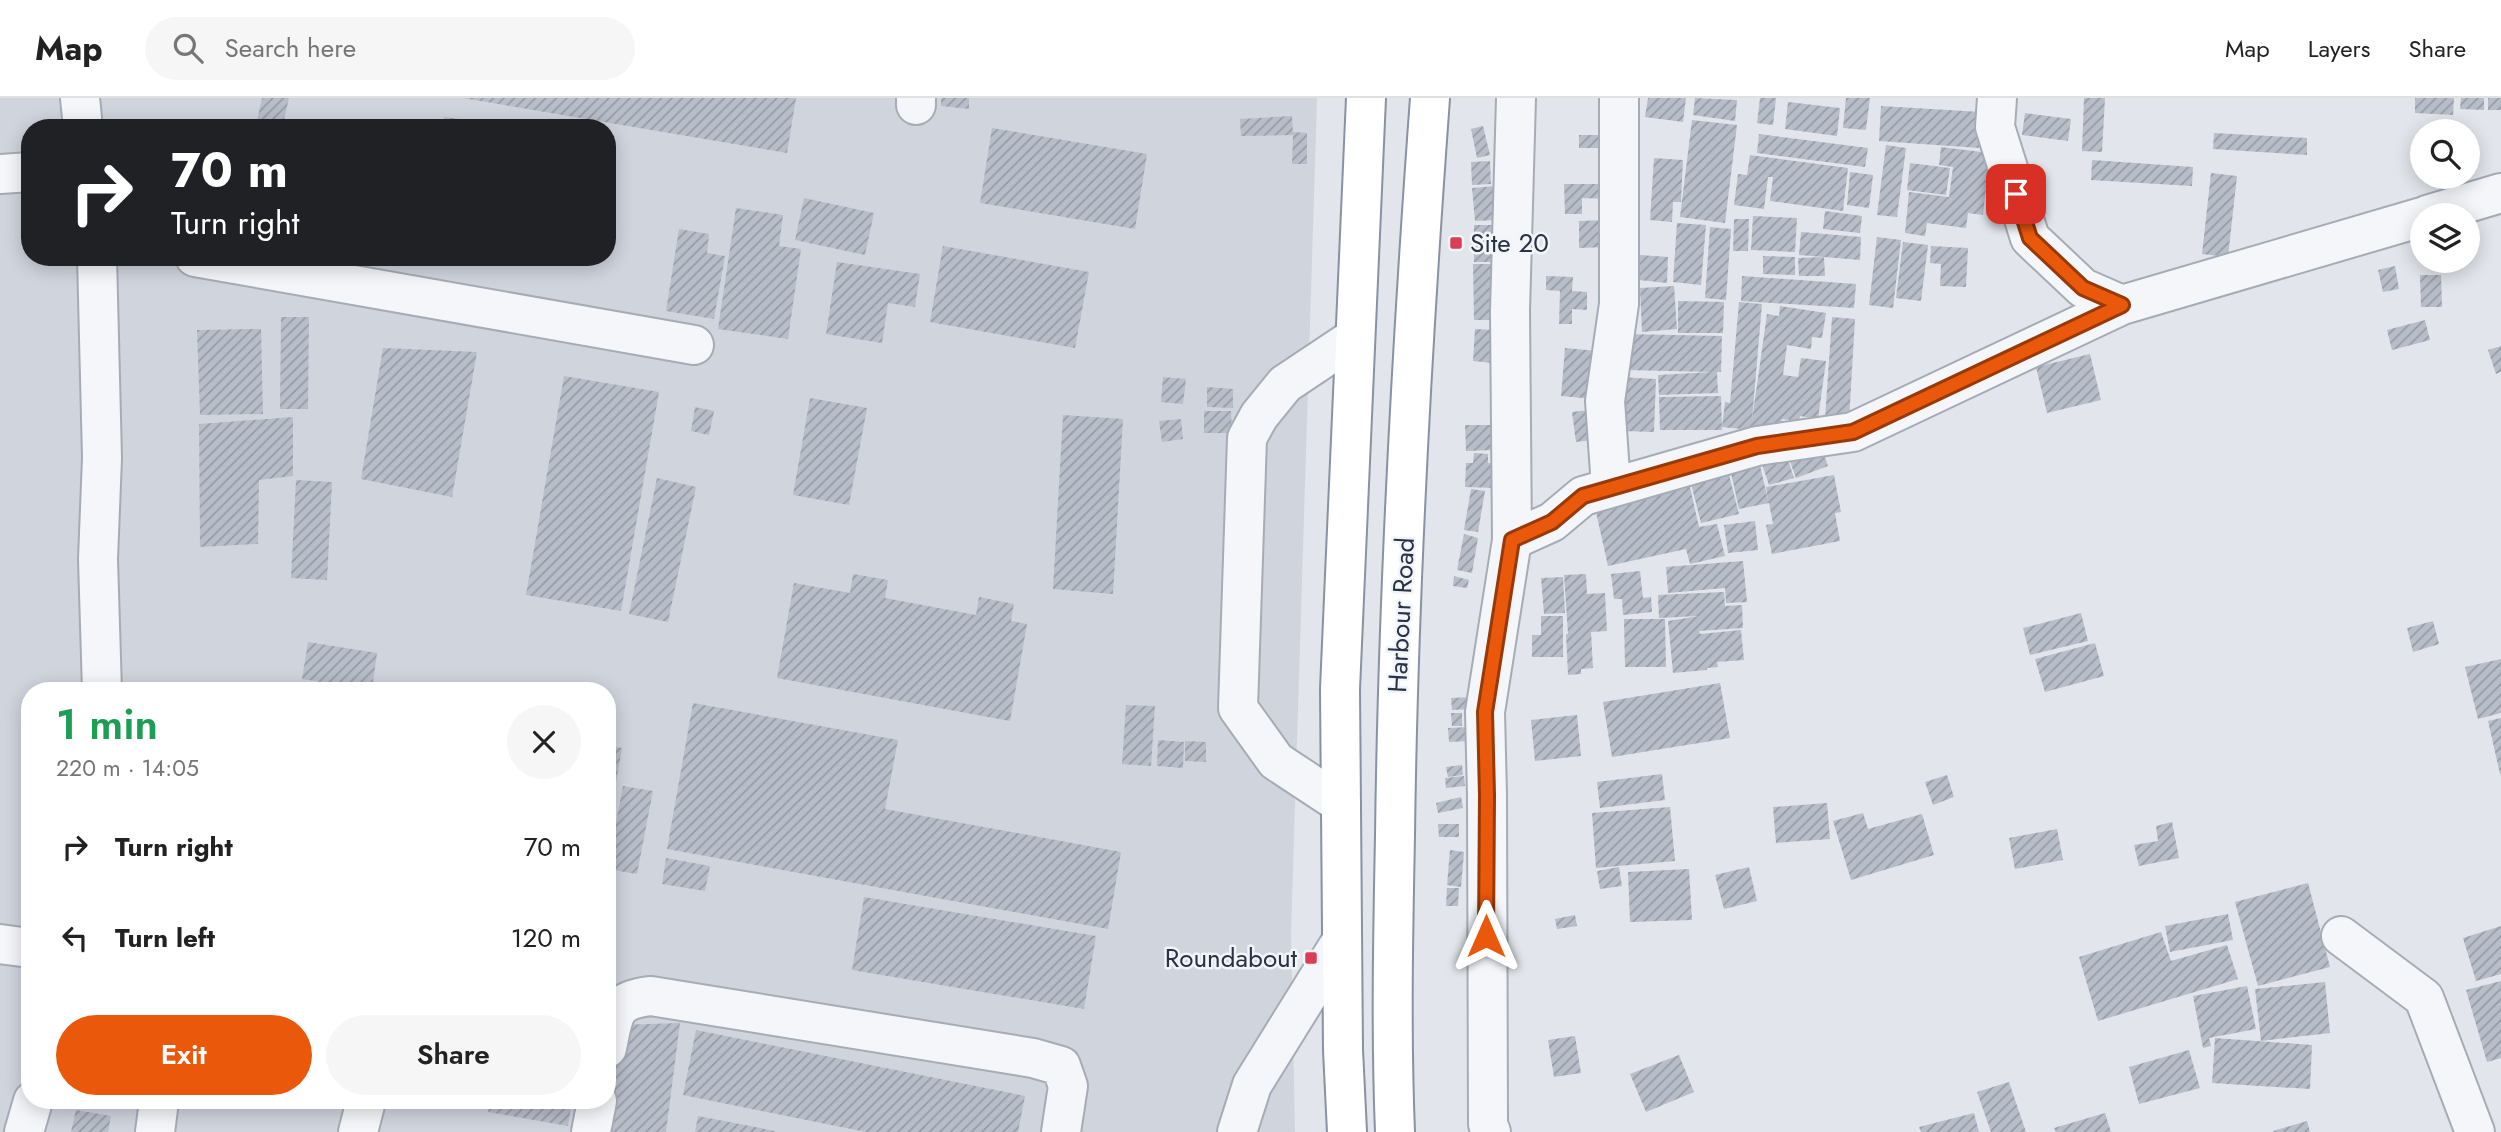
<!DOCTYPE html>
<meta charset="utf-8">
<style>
body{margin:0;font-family:Jost,sans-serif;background:#f6f6f6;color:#222;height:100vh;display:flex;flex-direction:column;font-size:26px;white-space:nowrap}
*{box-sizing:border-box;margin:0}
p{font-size:23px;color:#767676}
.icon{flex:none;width:38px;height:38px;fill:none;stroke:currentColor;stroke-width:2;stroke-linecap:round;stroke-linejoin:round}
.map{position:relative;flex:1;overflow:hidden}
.panel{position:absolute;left:21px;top:584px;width:595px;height:427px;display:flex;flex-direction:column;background:#fff;border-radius:28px;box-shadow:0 4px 18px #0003}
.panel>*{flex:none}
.hud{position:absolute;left:21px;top:21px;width:595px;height:147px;border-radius:28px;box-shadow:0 4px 18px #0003;background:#202124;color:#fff;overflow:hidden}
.controls{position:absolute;left:2410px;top:21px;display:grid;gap:14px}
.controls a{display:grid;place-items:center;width:70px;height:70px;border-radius:50%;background:#fff;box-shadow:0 4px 18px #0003;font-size:35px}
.pin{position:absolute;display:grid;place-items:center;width:60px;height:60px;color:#fff;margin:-30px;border-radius:14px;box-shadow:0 4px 10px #0006}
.me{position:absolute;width:77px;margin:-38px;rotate:0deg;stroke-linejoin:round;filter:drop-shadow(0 0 5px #0008)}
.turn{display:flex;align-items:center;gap:24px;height:147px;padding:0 35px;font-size:32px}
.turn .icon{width:91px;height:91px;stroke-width:2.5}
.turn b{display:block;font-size:49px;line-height:60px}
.round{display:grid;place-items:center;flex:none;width:74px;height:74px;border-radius:37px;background:#f6f6f6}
.headline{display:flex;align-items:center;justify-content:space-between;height:119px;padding:0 35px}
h1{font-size:42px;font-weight:600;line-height:52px;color:#1e9e55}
.button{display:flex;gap:14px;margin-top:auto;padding:14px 35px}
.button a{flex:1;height:80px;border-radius:42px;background:#ea580c;color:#fff;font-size:28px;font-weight:600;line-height:80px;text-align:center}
.button a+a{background:#f6f6f6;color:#222}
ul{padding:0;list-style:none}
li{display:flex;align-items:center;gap:21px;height:91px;padding:0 35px}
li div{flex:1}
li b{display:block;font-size:26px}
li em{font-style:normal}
header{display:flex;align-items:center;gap:42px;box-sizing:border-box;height:98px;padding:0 35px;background:#fff;border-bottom:2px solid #e0e0e0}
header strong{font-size:33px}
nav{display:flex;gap:38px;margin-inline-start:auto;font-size:24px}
.search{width:490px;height:63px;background:#f6f6f6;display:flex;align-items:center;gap:18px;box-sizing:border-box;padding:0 24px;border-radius:38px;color:#767676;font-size:26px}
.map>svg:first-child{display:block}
.built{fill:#cfd4dd;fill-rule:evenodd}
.building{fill:url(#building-hatch)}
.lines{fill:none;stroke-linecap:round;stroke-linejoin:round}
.minor-casing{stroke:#a6acb6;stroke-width:42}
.highway-casing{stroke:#8892a3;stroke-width:42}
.minor{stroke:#f5f6f9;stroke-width:38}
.highway{stroke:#fff;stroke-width:38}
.route-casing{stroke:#983908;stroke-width:18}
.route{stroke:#ea580c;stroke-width:12}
.poi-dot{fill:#d93e55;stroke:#f1f4f8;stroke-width:2.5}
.labels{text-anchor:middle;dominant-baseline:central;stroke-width:5;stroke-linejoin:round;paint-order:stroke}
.poi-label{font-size:26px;fill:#283244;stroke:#f1f4f8;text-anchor:start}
.street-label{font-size:26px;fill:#283244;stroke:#f1f4f8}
</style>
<header>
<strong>Map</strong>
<div class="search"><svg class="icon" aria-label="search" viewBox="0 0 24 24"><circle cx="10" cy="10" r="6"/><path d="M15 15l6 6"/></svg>Search here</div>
<nav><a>Map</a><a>Layers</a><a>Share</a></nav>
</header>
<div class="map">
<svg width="2501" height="1034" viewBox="0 0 2501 1034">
<defs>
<pattern id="building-hatch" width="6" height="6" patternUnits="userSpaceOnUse" patternTransform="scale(1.75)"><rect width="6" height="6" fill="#b8bec9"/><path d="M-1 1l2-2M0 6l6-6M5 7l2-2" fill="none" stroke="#969ba5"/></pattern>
</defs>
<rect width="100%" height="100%" fill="#e2e5eb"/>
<path class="built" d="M0,0H1317L1291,835L1295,1034H0ZM30,30H607V159H30ZM30,593H607V1003H30Z"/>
<path class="building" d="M262,0H289L282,30L257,23Z
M463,0H796L787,55Z
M941,0H969V11L941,8Z
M1648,0H1686L1683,24L1645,19Z
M1695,0L1737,2L1735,23L1693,17Z
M1760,0H1776L1773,27L1757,25Z
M1846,0H1870L1866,32L1843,30Z
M2084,0H2105L2102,54L2082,53Z
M2415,0H2454L2453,17L2415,15Z
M2461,0H2484V12L2460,11Z
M2488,0H2501V12H2488Z
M1788,4L1840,10L1837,38L1785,31Z
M1881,8L1981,14L1979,50L1879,43Z
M2025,15L2071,21L2068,43L2022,37Z
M1292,18L1293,34L1307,35V66H1292L1293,37L1241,38L1240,21Z
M444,19L515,28V30H443Z
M1692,22L1737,27L1725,125L1680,119Z
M1483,28L1490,57L1477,60L1471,31Z
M992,30L1147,56L1135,131L980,105Z
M2214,35L2307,40V57L2213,51Z
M1759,36L1868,50L1865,69L1757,55Z
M1579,37H1599V50H1579Z
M1886,47L1906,50L1897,119L1877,117Z
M1941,49L1990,55L1983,117L1968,115L1966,130L1927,125L1925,138L1905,135L1909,94L1949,99L1953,69L1939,67Z
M1750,57L1848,70L1843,113L1770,103L1773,79H1768L1764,111L1734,107L1738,76L1747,77Z
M1654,60L1683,62L1681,104H1673L1672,124L1650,122Z
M2092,62L2193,69L2192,88L2091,82Z
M1490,63L1491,86L1472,87L1471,64Z
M1910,65L1950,70L1946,97L1907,92Z
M1850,74L1873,77L1869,110L1847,107Z
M2211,75L2237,78L2228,159L2202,156Z
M1564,86H1608V101L1582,100V116H1565Z
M1496,88L1498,122L1475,123L1472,90Z
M804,100L874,115L865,157L795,142Z
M736,110L783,117L779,148L801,151L788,241L718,231Z
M1825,113L1862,118L1860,135L1823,131Z
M1753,118L1797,120L1795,154L1751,152Z
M1734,121H1749L1748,153H1733Z
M1607,122V149L1579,150V123Z
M1677,125L1706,127L1701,187L1673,184Z
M1474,127H1492V164H1474Z
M1710,129L1731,131L1726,202L1705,200Z
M679,131L709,136L707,155L725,158L714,221L666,213Z
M1801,134L1861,139L1860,162L1799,157Z
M1877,139L1901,142L1893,210L1869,207Z
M1903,144L1928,147L1921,203L1896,200Z
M943,148L1089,174L1075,250L930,224Z
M1931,148L1968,150L1966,189L1940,188L1941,166L1930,165Z
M1640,157L1668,159L1667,185L1639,182Z
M1763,158L1795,159V177L1763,176Z
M1824,159L1825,178H1799L1798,160Z
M837,164L920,176L915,209L888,205L882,245L826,236Z
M1473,166H1500L1501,222H1474Z
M2395,168L2399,191L2383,194L2378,172Z
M2420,177H2441L2442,209H2421Z
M1546,178L1573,179L1572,193L1587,194V212L1572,211V226H1559L1560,193L1546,192Z
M1742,178L1856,186L1854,210L1741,203Z
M1674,188L1677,231L1642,234L1640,190Z
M1678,203L1724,204L1723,235H1678Z
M1739,204L1762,206L1752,322L1767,216L1779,218L1780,208L1826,215L1822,240L1812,239L1811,251L1787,247L1783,277L1798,279L1801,260L1826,263L1818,321L1800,318L1799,323L1782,321L1780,332L1751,328V332L1722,329L1725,304L1730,305Z
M281,219H309L308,311H280Z
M1832,219L1855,221L1849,323L1825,321Z
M2425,222L2430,242L2392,252L2387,232Z
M261,231L263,316L200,317L197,232Z
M1475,231L1495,232L1492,265L1473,263Z
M1626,236L1722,238L1721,274H1717L1718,295L1659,297L1658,277L1713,274L1625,272Z
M2501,248V274L2496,276L2488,252Z
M383,250L477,254L452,399L361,381Z
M1565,250L1598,253L1594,301L1561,298Z
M2090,256L2101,302L2047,315L2036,269Z
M564,278L659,294L621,513L526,497Z
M1163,279L1186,281L1183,306L1161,304Z
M1618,279L1656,281L1654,334L1623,333L1625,305L1617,304Z
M1207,289L1233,291V310L1207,309Z
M1721,298L1722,332H1660L1659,299Z
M810,300L867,310L849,407L793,397Z
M695,309L714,313L709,337L691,333Z
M1597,311L1601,341L1576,344L1572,314Z
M1204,313H1231L1232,335H1204Z
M1063,317L1123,321L1113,496L1053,491Z
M293,319V378L259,382L258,446L200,449L199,326Z
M1181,321L1183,341L1162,344L1159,323Z
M1465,327H1494V352L1466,353Z
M1821,347L1828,368L1796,380L1788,358Z
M1474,355L1488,356V365L1497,366L1496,390L1465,389L1466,365H1473Z
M1786,356L1794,380L1769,387L1761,363Z
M1758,359L1768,402L1766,389L1834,377L1841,414L1835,415L1840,443L1772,456L1766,427L1773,426L1769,405L1739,411L1729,366Z
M1726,365L1739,416L1701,425L1688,374Z
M657,380L696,389L668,524L629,516Z
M1688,380L1699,429L1717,426L1725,458L1690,466L1686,451L1608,468L1593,401Z
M296,382L332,384L327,482L291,480Z
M1471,391L1485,393L1478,434L1464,432Z
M1755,423L1758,452L1728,455L1724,427Z
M1464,436L1478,440L1472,475L1457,472Z
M1743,463L1747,504L1726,505L1725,490L1668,495L1666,469Z
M1640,473L1643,500L1651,499L1652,514L1623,517L1622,501H1614L1611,476Z
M853,476L888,482L885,500L976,517L979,499L1014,506L1011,523L1027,526L1010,623L777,580L794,485L850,495Z
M1586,476L1587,496L1605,495L1607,533L1591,534L1593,570L1581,571V576L1568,577L1566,536H1568L1564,477Z
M1454,478L1469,482L1467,490L1453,488Z
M1563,479L1565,515L1544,516L1541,480Z
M1724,494L1725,508L1742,507L1743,530L1699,533L1700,536L1741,532L1744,562L1717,564L1718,569L1707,570V572L1673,575L1668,523L1699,518L1659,520L1658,497Z
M2081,515L2088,543L2030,557L2023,530Z
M1541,518H1563V559H1532V537H1541Z
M1624,521H1665L1666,569H1625Z
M2433,523L2439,546L2413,554L2407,530Z
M308,544L377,555L372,592L302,581Z
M2095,545L2104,578L2045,594L2035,561Z
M2501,561V615L2478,621L2465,569Z
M1720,585L1730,640L1612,659L1603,604Z
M1471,599L1472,611L1452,612L1451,600Z
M693,605L898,642L885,711L1121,754L1108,831L667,751Z
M1126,607L1155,608L1151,668L1122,666Z
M1451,615H1462V628H1452Z
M1577,617L1581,658L1535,663L1531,622Z
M2501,620V676H2500L2488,623Z
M1469,629L1470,643L1449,644L1448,630Z
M1158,642L1184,644L1183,670L1157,668Z
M1185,643L1206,644V664L1185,663Z
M607,647L622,650L609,725L607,724Z
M1462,667L1463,677L1448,679L1446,669Z
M1662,676L1665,702L1600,710L1597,684Z
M1947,677L1954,699L1933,707L1925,684Z
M1464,678L1465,688L1446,690L1445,680Z
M623,688L653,693L637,776L607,771Z
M1461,699L1463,710L1438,715L1436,705Z
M1827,705L1830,741L1776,745L1773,709Z
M1670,709L1675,763L1596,770L1592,715Z
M1863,715L1868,731L1922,716L1934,757L1851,782L1833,723Z
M2172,724L2179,760L2139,768L2134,747L2158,743L2156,728Z
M1438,726H1459V739H1439Z
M2057,731L2063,762L2015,771L2009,740Z
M1450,752L1464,754L1461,789L1447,787Z
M666,760L710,768L705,793L662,786Z
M1619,769L1622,788L1600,791L1597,773Z
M1749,769L1757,803L1724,811L1715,777Z
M1689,771L1692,822L1630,824L1628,774Z
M2308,785L2330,869L2258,888L2235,804Z
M1447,790H1459L1458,808H1446Z
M864,799L1096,838L1084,911L852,872Z
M2228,816L2233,842L2170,854L2165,828Z
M1575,817L1577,828L1557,831L1555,821Z
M2501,828V876L2476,883L2463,840Z
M2161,834L2171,863L2227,847L2238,881L2098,923L2079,859Z
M2501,883V960L2487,964L2466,892Z
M2325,884L2330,935L2261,943L2255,891Z
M2247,888L2256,931L2209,940L2211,948L2203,950L2193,898Z
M680,925L666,1034H602L617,927Z
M696,932L1025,998L1018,1034H866L683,997Z
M1575,938L1581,975L1554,979L1548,942Z
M2215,940L2312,947L2310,991L2212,985Z
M2189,952L2200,990L2139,1006L2129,969Z
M1679,957L1694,994L1646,1014L1630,976Z
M2009,984L2026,1034H1991L1977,994Z
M490,1003H572L568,1028L488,1014Z
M76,1012L111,1018L108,1034H71Z
M1974,1015L1979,1034H1921L1919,1029Z
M2105,1015L2111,1034H2056L2054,1030Z
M698,1018L775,1033V1034H695Z
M2307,1023L2310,1034H2274L2273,1033Z"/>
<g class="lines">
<g class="minor-casing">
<path id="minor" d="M80,0L83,30
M1997,0L1995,29L2030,140L2083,190L2122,207
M916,7V0
M0,76L30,74
M2427,117L2501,95
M97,159L102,360L98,461L102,593
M195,159L694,247
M1611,389L1605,303L1619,206V0
M1512,442L1510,213L1516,0
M1341,706L1276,663L1238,610L1247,340L1259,318L1285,286L1354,240
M2341,838L2424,900L2475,1034
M0,846L30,850
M607,950C614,917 612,902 651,898L1033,960L1061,968L1068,988L1061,1034
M24,1034L33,1003
M155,1034L159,1003
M358,1034L366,1003
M591,1034L597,1003
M1237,1034L1252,987L1342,842
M1491,1034L1488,1026L1487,697L1485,614L1512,442L1552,424L1583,398L1757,348L1853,334L2122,207L2422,119"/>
</g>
<g class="highway-casing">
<path id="highway" d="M1347,1034L1343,952L1340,591L1366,0
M1395,1034C1391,936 1393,837 1395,738C1398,492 1412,246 1430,0"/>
</g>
<use href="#minor" class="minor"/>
<use href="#highway" class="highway"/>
</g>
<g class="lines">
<g class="route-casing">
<path id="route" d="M1486,838L1487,697L1485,614L1512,442L1552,424L1583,398L1757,348L1853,334L2122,207L2083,190L2030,140L2016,96"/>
</g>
<use href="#route" class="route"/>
</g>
<g class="poi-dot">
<rect x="1449" y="138" width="14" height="14" rx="3.5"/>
<rect x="1304" y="853" width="14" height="14" rx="3.5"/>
</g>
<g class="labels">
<g class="poi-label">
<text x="1470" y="145">Site 20</text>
<text x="1297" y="860" text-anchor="end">Roundabout</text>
</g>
<g class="street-label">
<text transform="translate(1401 517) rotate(-87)">Harbour Road</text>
</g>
</g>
</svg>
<div class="controls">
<a><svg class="icon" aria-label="search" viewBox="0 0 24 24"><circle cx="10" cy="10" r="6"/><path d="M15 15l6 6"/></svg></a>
<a><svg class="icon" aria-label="layers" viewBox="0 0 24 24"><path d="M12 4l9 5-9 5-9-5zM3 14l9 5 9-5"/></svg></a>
</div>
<div class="pin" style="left:2016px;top:96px;background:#d93025"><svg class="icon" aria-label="arrive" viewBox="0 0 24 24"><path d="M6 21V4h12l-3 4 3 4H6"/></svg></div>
<svg class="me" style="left:1486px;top:838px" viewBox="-20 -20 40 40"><path d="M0-17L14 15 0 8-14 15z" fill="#ea580c" stroke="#fff" stroke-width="4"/></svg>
<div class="hud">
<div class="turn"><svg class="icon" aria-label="right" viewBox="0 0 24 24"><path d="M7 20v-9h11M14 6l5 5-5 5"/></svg><div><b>70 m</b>Turn right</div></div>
</div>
<section class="panel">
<div class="headline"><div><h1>1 min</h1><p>220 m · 14:05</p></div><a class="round"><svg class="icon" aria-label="close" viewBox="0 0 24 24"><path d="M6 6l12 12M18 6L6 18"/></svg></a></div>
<ul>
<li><svg class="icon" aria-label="right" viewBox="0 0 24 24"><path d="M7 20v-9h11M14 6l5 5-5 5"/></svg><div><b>Turn right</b></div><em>70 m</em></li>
<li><svg class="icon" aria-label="left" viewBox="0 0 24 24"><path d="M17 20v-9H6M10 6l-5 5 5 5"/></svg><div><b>Turn left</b></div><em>120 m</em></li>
</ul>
<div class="button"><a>Exit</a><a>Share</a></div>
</section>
</div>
